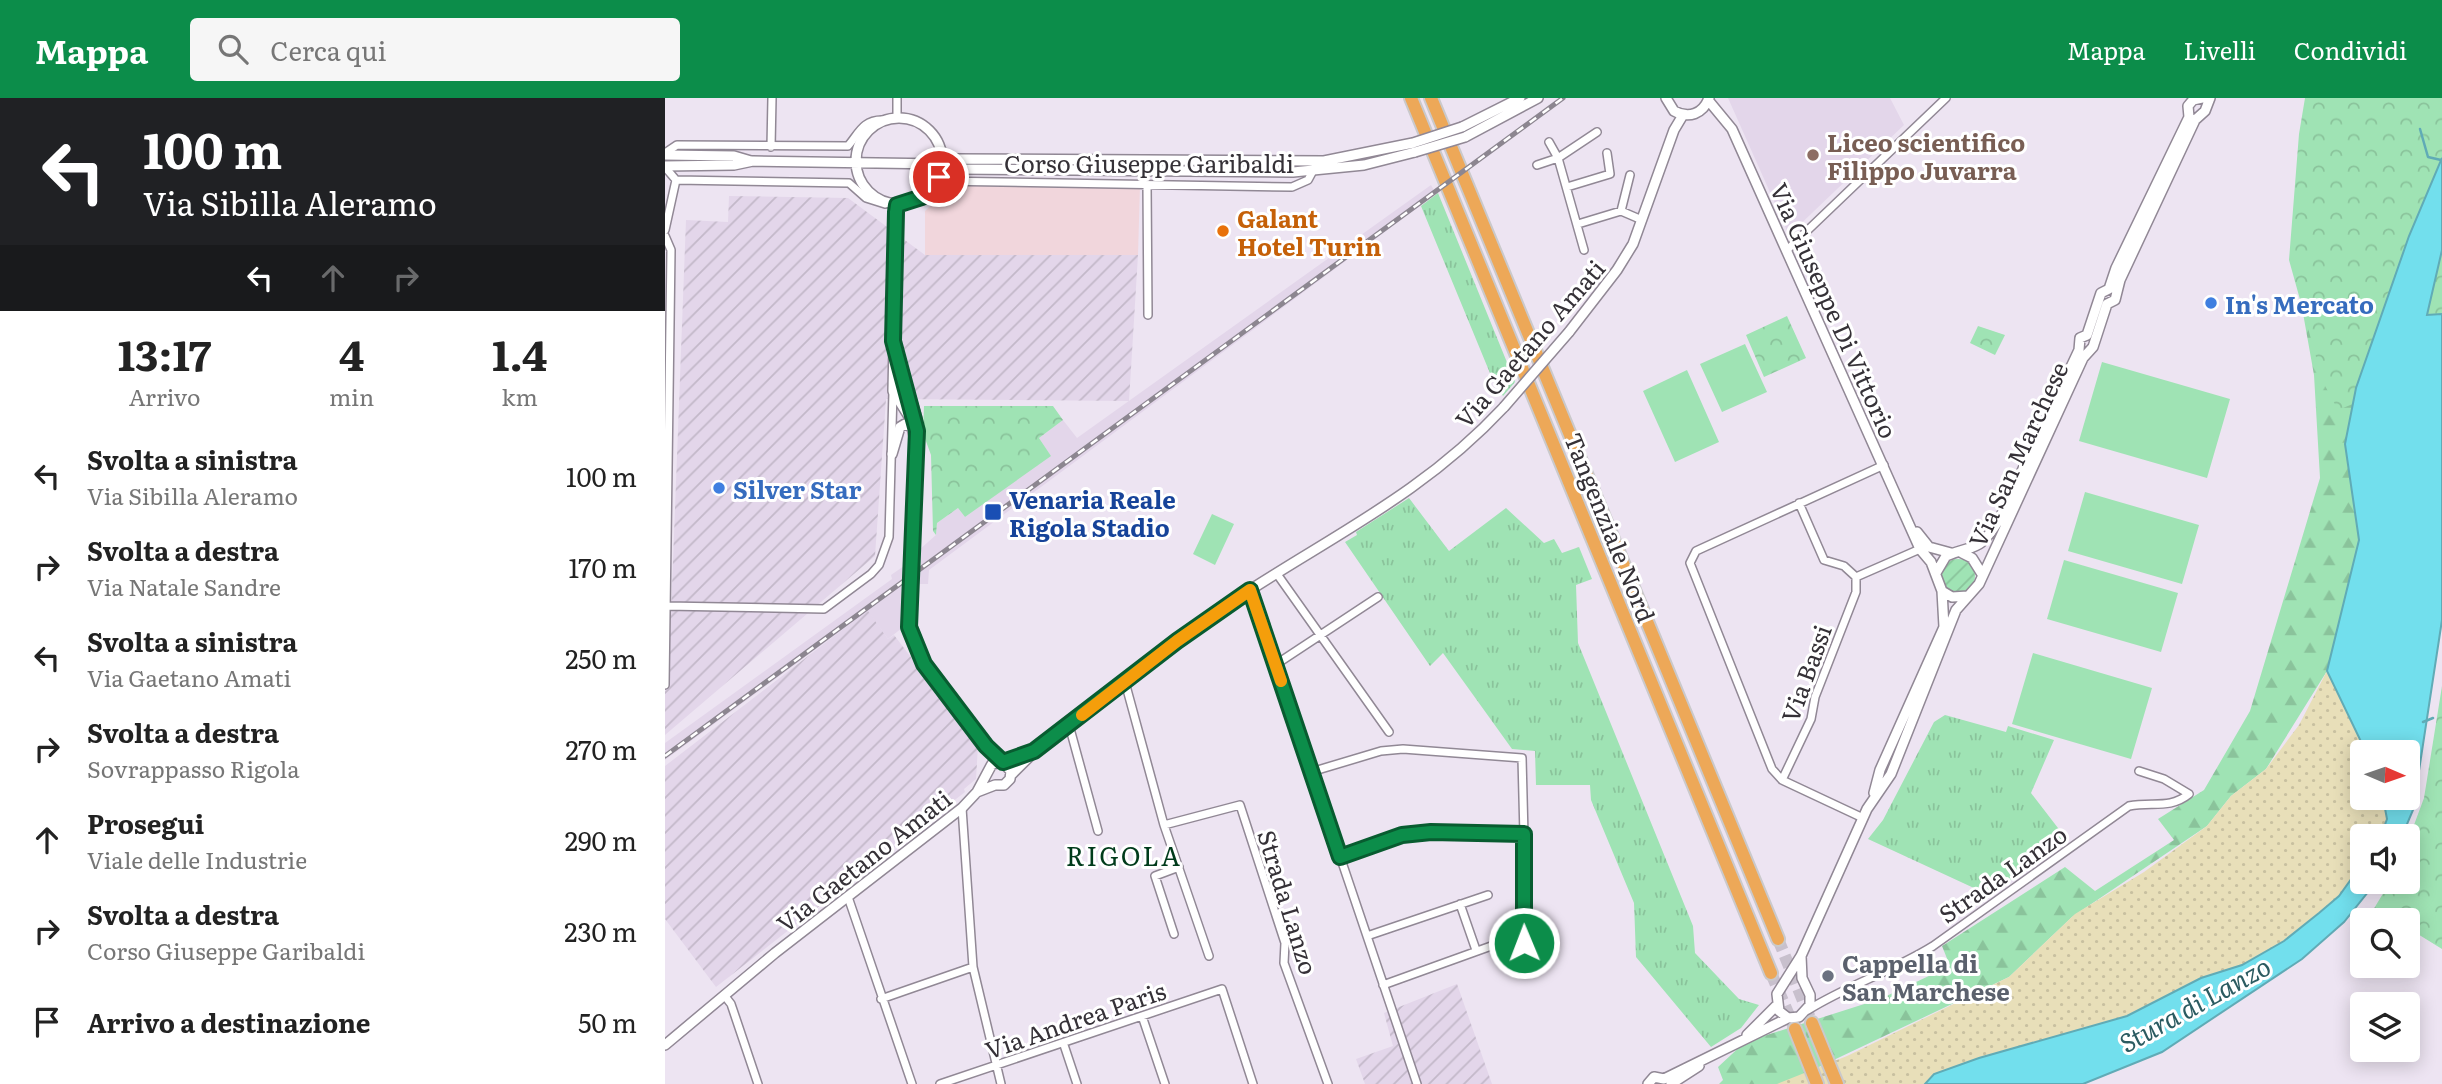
<!DOCTYPE html>
<html lang="it">
<style>
body{margin:0;font-family:Literata,serif;background:#f6f6f6;color:#222;height:100vh;display:flex;flex-direction:column;font-size:26px;white-space:nowrap}
*{box-sizing:border-box;margin:0}
p{font-size:23px;color:#767676}
.icon{flex:none;width:38px;height:38px;fill:none;stroke:currentColor;stroke-width:2;stroke-linecap:round;stroke-linejoin:round}
.map{position:relative;flex:1;overflow:hidden}
.side{display:flex;flex-direction:column;background:#fff;width:665px}
.side>*{flex:none}
.hud{background:#202124;color:#fff;overflow:hidden}
.needle{width:46px;rotate:92deg}
.buttons{position:absolute;left:1685px;top:642px;display:grid;gap:14px}
.buttons a{display:grid;place-items:center;width:70px;height:70px;border-radius:7px;background:#fff;box-shadow:0 4px 18px #0003;font-size:35px}
.pin{position:absolute;display:grid;place-items:center;width:60px;height:60px;color:#fff;margin:-30px;border:4px solid #fff;border-radius:50%;box-shadow:0 2px 7px #0007}
.me{position:absolute;width:77px;margin:-38px;rotate:359deg;stroke-linejoin:round;filter:drop-shadow(0 0 5px #0008)}
.turn{display:flex;align-items:center;gap:24px;height:147px;padding:0 28px;font-size:32px}
.turn .icon{width:91px;height:91px;stroke-width:2.5}
.turn b{display:block;font-size:49px;line-height:60px}
.lanes{display:flex;align-items:center;height:66px;padding:0 28px;background:#0003;justify-content:center;gap:35px;direction:ltr}
.lanes .off{opacity:.35}
.eta{display:flex;justify-content:space-evenly;align-items:center;height:119px;text-align:center}
.eta b{font-size:42px;font-weight:700;line-height:49px}
ul{padding:0;list-style:none}
li{display:flex;align-items:center;gap:21px;height:91px;padding:0 28px}
li div{flex:1}
li b{display:block;font-size:26px}
li em{font-style:normal}
header{display:flex;align-items:center;gap:42px;box-sizing:border-box;height:98px;padding:0 35px;background:#0c8d4a;color:#fff}
header strong{font-size:33px}
nav{display:flex;gap:38px;margin-inline-start:auto;font-size:24px}
.search{width:490px;height:63px;background:#f6f6f6;display:flex;align-items:center;gap:18px;box-sizing:border-box;padding:0 24px;border-radius:7px;color:#767676;font-size:26px}
main{display:flex;flex:1;min-height:0}
.map>svg:first-child{display:block}
.commercial{fill:#f1d6dc}
.industrial{fill:url(#industrial-furrows)}
.built{fill:#e3d6ea}
.grass{fill:url(#grass-tufts)}
.forest{fill:url(#forest-firs)}
.sand{fill:url(#sand-dots)}
.park{fill:url(#park-crowns)}
.garden{fill:url(#garden-furrows)}
.pitch{fill:#9fe3b4}
.water{fill:#72dfed;stroke:#60abb6;stroke-width:2}
.lines{fill:none;stroke-linecap:round;stroke-linejoin:round}
.stream{stroke:#60abb6;stroke-width:2.5}
.motorway-tunnel{stroke:#c8c0cd;stroke-width:12;stroke-dasharray:12 6;stroke-linecap:butt}
.minor-casing{stroke:#918895;stroke-width:10}
.tertiary-casing{stroke:#918895;stroke-width:12}
.motorway-casing{stroke:#cac9cb;stroke-width:16}
.minor{stroke:#fff;stroke-width:7}
.tertiary{stroke:#fff;stroke-width:9}
.motorway{stroke:#eda858;stroke-width:12}
.rail-casing{stroke:#8c8690;stroke-width:5}
.rail{stroke:#fff;stroke-width:2.5;stroke-dasharray:8;stroke-linecap:butt}
.tertiary-bridge-casing{stroke:#918895;stroke-width:12;stroke-linecap:butt}
.tertiary-bridge{stroke:#fff;stroke-width:9}
.route-casing{stroke:#085c30;stroke-width:18}
.route{stroke:#0c8d4a;stroke-width:12}
.slow{stroke:#f59e0b;stroke-width:12}
.education-dot{fill:#8d6e63;stroke:#fff;stroke-width:2.5}
.food-dot{fill:#e8710a;stroke:#fff;stroke-width:2.5}
.shop-dot{fill:#3f7fe0;stroke:#fff;stroke-width:2.5}
.transit-dot{fill:#1a4fb4;stroke:#fff;stroke-width:2.5}
.worship-dot{fill:#6b7280;stroke:#fff;stroke-width:2.5}
.labels{text-anchor:middle;dominant-baseline:central;stroke-width:6;stroke-linejoin:round;paint-order:stroke}
.education-label{font-size:24px;font-weight:bold;fill:#785e54;stroke:#fff;text-anchor:start}
.street-label{font-size:24px;fill:#353137;stroke:#fff}
.food-label{font-size:24px;font-weight:bold;fill:#c56008;stroke:#fff;text-anchor:start}
.shop-label{font-size:24px;font-weight:bold;fill:#366cbe;stroke:#fff;text-anchor:start}
.transit-label{font-size:24px;font-weight:bold;fill:#164399;stroke:#fff;text-anchor:start}
.worship-label{font-size:24px;font-weight:bold;fill:#5b616d;stroke:#fff;text-anchor:start}
.neighbourhood-label{font-size:26px;letter-spacing:2px;fill:#003b1b;stroke:#fff}
.water-label{font-size:26px;font-style:italic;fill:#2b5b61;stroke:#fff}
</style>
<header>
<strong>Mappa</strong>
<div class="search"><svg class="icon" aria-label="search" viewBox="0 0 24 24"><circle cx="10" cy="10" r="6"/><path d="M15 15l6 6"/></svg>Cerca qui</div>
<nav><a>Mappa</a><a>Livelli</a><a>Condividi</a></nav>
</header>
<main>
<section class="side">
<div class="hud">
<div class="turn"><svg class="icon" aria-label="left" viewBox="0 0 24 24"><path d="M17 20v-9H6M10 6l-5 5 5 5"/></svg><div><b>100 m</b>Via Sibilla Aleramo</div></div>
<div class="lanes"><svg class="icon" aria-label="left" viewBox="0 0 24 24"><path d="M17 20v-9H6M10 6l-5 5 5 5"/></svg><svg class="icon off" aria-label="ahead" viewBox="0 0 24 24"><path d="M12 20V5M6 11l6-6 6 6"/></svg><svg class="icon off" aria-label="right" viewBox="0 0 24 24"><path d="M7 20v-9h11M14 6l5 5-5 5"/></svg></div>
</div>
<div class="eta">
<div><b>13:17</b><p>Arrivo</p></div>
<div><b>4</b><p>min</p></div>
<div><b>1.4</b><p>km</p></div>
</div>
<ul>
<li><svg class="icon" aria-label="left" viewBox="0 0 24 24"><path d="M17 20v-9H6M10 6l-5 5 5 5"/></svg><div><b>Svolta a sinistra</b><p>Via Sibilla Aleramo</p></div><em>100 m</em></li>
<li><svg class="icon" aria-label="right" viewBox="0 0 24 24"><path d="M7 20v-9h11M14 6l5 5-5 5"/></svg><div><b>Svolta a destra</b><p>Via Natale Sandre</p></div><em>170 m</em></li>
<li><svg class="icon" aria-label="left" viewBox="0 0 24 24"><path d="M17 20v-9H6M10 6l-5 5 5 5"/></svg><div><b>Svolta a sinistra</b><p>Via Gaetano Amati</p></div><em>250 m</em></li>
<li><svg class="icon" aria-label="right" viewBox="0 0 24 24"><path d="M7 20v-9h11M14 6l5 5-5 5"/></svg><div><b>Svolta a destra</b><p>Sovrappasso Rigola</p></div><em>270 m</em></li>
<li><svg class="icon" aria-label="ahead" viewBox="0 0 24 24"><path d="M12 20V5M6 11l6-6 6 6"/></svg><div><b>Prosegui</b><p>Viale delle Industrie</p></div><em>290 m</em></li>
<li><svg class="icon" aria-label="right" viewBox="0 0 24 24"><path d="M7 20v-9h11M14 6l5 5-5 5"/></svg><div><b>Svolta a destra</b><p>Corso Giuseppe Garibaldi</p></div><em>230 m</em></li>
<li><svg class="icon" aria-label="arrive" viewBox="0 0 24 24"><path d="M6 21V4h12l-3 4 3 4H6"/></svg><div><b>Arrivo a destinazione</b></div><em>50 m</em></li>
</ul>
</section>
<div class="map">
<svg width="1777" height="986" viewBox="0 0 1777 986">
<defs>
<pattern id="industrial-furrows" width="10" height="10" patternUnits="userSpaceOnUse" patternTransform="scale(1.75)"><rect width="10" height="10" fill="#e3d6ea"/><path d="M-1 1l2-2M0 10L10 0M9 11l2-2" fill="none" stroke="#c3b8c9"/></pattern>
<pattern id="grass-tufts" width="24" height="20" patternUnits="userSpaceOnUse" patternTransform="scale(1.75)"><rect width="24" height="20" fill="#9fe3b4"/><path d="M3 7l-1-3M5 7V3M7 7l1-3M15 17l-1-3M17 17v-4M19 17l1-3" fill="none" stroke="#8ac39b"/></pattern>
<pattern id="forest-firs" width="22" height="20" patternUnits="userSpaceOnUse" patternTransform="scale(1.75)"><rect width="22" height="20" fill="#9fe3b4"/><path d="M5 1l3.5 6h-7zM16 11l3.5 6h-7z" fill="#8ac39b"/></pattern>
<pattern id="sand-dots" width="8" height="8" patternUnits="userSpaceOnUse" patternTransform="scale(1.75)"><rect width="8" height="8" fill="#e8dfb9"/><path d="M2 2h.1M6 6h.1" fill="none" stroke="#c8c0a0" stroke-width="1.8" stroke-linecap="round"/></pattern>
<pattern id="park-crowns" width="20" height="18" patternUnits="userSpaceOnUse" patternTransform="scale(1.75)"><rect width="20" height="18" fill="#9fe3b4"/><path d="M2 6a3 3 0 1 1 6 0M12 15a3 3 0 1 1 6 0" fill="none" stroke="#8ac39b"/></pattern>
<pattern id="garden-furrows" width="10" height="10" patternUnits="userSpaceOnUse" patternTransform="scale(1.75)"><rect width="10" height="10" fill="#9fe3b4"/><path d="M-1 1l2-2M0 10L10 0M9 11l2-2" fill="none" stroke="#8ac39b"/></pattern>
</defs>
<rect width="100%" height="100%" fill="#ede4f2"/>
<path class="commercial" d="M292,83L475,87L473,157H260V113Z"/>
<path class="industrial" d="M64,98L183,100L260,157H473L464,303L221,301L210,458L0,637V516H6L21,122L63,124Z
M203,512L223,541L229,537L313,647L311,681L299,691L300,694L51,889L0,821V668Z
M792,886L827,986H700L691,961L728,948L719,915Z"/>
<path class="built" d="M1063,0H1225L1239,27L1124,137Z
M766,87L771,96L264,472L263,486H251L254,452L271,437L272,425L293,410L300,419L385,357L374,340L398,322L412,340Z
M239,468L237,530L223,541L203,513L0,662V645L227,481L226,477Z"/>
<path class="grass" d="M773,95L850,284L838,298L827,280L756,108Z
M744,400L784,453L841,410L879,445L889,441L897,455L914,449L927,481L911,487L913,545L1028,828L1030,855L1074,901L1094,907L1076,930L1046,949L971,859L969,805L926,702L925,687H871L870,653L847,651L778,555L765,568L680,444L692,437L691,434Z
M1280,617L1341,634L1343,628L1389,642L1366,695L1403,743L1324,797L1203,741L1218,722L1269,624Z"/>
<path class="forest" d="M1777,0L1701,247L1689,411L1694,442L1662,573L1601,671L1566,698L1542,728L1407,819L1344,879L1118,986H1054L1058,982L1053,969L1080,944L1215,901L1285,868L1277,848L1400,769L1430,793L1509,742L1493,721L1539,692L1585,613L1655,380L1649,277L1628,159Z"/>
<path class="sand" d="M1662,573L1701,654H1698V700H1718L1722,721L1716,738H1698L1697,766L1674,798L1619,843L1577,867L1536,880L1462,918L1314,960L1269,976L1260,986H1112L1182,958L1344,879L1410,816L1479,774L1542,728L1566,698L1601,671L1634,627Z"/>
<path class="park" d="M1640,0H1777V270L1673,312L1658,284L1624,162L1634,36Z
M1122,218L1141,260L1099,279L1081,237Z
M1313,228L1340,237L1330,257L1305,245Z
M259,308H388L398,322L374,340L386,358L300,419L293,410L272,425L271,437L268,433L266,357L258,335Z
M1777,588V851L1743,830V822H1702L1725,784H1743V743L1759,700Z"/>
<path class="garden" d="M1276 478a17 17 0 1 1 34 0a17 17 0 1 1-34 0Z"/>
<path class="pitch" d="M1080,246L1102,294L1057,314L1035,266Z
M1437,264L1565,301L1542,380L1414,343Z
M1022,272L1054,344L1010,364L978,293Z
M1420,394L1534,427L1517,486L1403,453Z
M547,416L569,426L550,467L528,456Z
M1399,462L1513,495L1496,554L1382,521Z
M1368,555L1487,590L1466,661L1347,626Z"/>
<path class="water" d="M1777,60V152L1762,217L1777,216V522L1748,712L1737,738H1716L1722,721L1718,700H1743V654H1701L1662,573L1694,442L1680,346L1691,290L1744,138Z
M1697,766L1698,784H1711L1679,824L1637,861L1497,954L1418,986H1260L1269,976L1314,960L1462,918L1536,880L1577,867L1619,843L1654,815L1674,798Z"/>
<g class="lines">
<path class="stream" d="M1755,31L1763,59L1776,62
M1758,624L1768,620"/>
<path class="motorway-tunnel" d="M1113,841L1147,925
M1106,875L1129,929"/>
<g class="minor-casing">
<path id="minor" d="M232,19V0
M884,44L893,60L919,152
M106,49L107,0
M0,55L12,47L183,48C194,35 198,22 217,22
M872,67L893,60L932,34
M0,69L11,82L184,85L201,100L220,106
M272,83L627,89L643,82L650,69
M482,87L483,217
M902,89L945,76L942,55
M956,113L965,77
M913,126L956,113L977,122
M0,132L11,82
M0,138L6,152L0,587
M1122,152L1281,0
M1134,405L1159,462L1179,468L1191,479
M612,476L724,634
M1191,479L1255,451
M585,492L752,986
M1,508L159,511L206,476L214,467L224,439L228,293
M610,567L713,499
M460,584L499,727L544,858
M404,627L433,733
M646,674L716,653L738,651L857,660L862,854
M1117,682L1146,621L1150,599L1191,494V479
M297,710L308,869L336,986
M1198,720L1117,682L1107,671L1025,465L1031,453L1219,367
M499,727L575,707L620,845L619,865L663,986
M675,759L737,737L766,734L859,736
M183,799L247,986
M795,806L811,852
M509,836L490,778L514,769
M702,838L823,797
M718,887L829,847
M59,897L66,906L93,986
M216,901L308,869
M1143,912C1183,887 1228,873 1268,848L1464,708C1487,703 1504,712 1524,696L1499,681L1474,673
M477,918L500,986
M399,947L412,986
M275,986L557,891L588,986"/>
</g>
<g class="tertiary-casing">
<path id="tertiary" d="M1001,0L1009,13C1024,21 1038,16 1044,0
M1043,2L1067,31L1255,451L1266,464L1277,493L1279,529L1215,672L1209,695
M191 63a43 43 0 1 1 86 0a43 43 0 1 1-86 0Z
M797,29L855,0
M800,39L873,0
M0,57L69,58L86,63
M277,66L290,71L628,74L699,67L750,54
M0,68L69,67L88,63L277,66L291,61L659,63L748,45
M232,107L228,293L245,320L250,342
M1444,191L1451,170L1524,19L1523,8L1528,2L1537,0
M1442,206L1450,202L1455,182L1530,22L1540,13L1545,0
M904,234L952,172L968,146L1009,32L1018,17
M1422,237L1436,195L1444,191
M231,251L252,321L250,368
M227,356L235,329L240,326L248,330
M1252,434L1264,449L1286,455
M1297,455L1307,460L1317,476
M1271,475L1281,458C1312,445 1312,456 1334,422L1414,252L1415,240L1422,237
M1277,493L1287,499L1303,498
M279,593L321,648L346,673L345,681L339,687H330L312,694
M346,677L366,657
M1136,858L1137,880L1145,897V907L1134,919L1123,920L1114,913L1112,896L1136,858L1202,711L1226,676L1291,512L1314,486L1418,260L1428,249L1442,206
M1082,937L1111,908
M0,947L110,855L297,710L312,694L327,666L349,662L369,653C436,604 499,549 568,503C666,438 757,397 839,309
M999,981L1123,920
M983,986L989,979L999,981
M1006,986L1034,968"/>
</g>
<g class="motorway-casing">
<path id="motorway" d="M746,0L1106,875
M766,0L1113,841
M1147,925L1172,986
M1130,931L1152,986"/>
</g>
<use href="#minor" class="minor"/>
<use href="#tertiary" class="tertiary"/>
<use href="#motorway" class="motorway"/>
<g class="rail-casing">
<path id="rail" d="M0,658L898,0"/>
</g>
<use href="#rail" class="rail"/>
<g class="tertiary-bridge-casing">
<path id="tertiary-bridge" d="M748,45L797,29
M750,54L800,39
M839,309L904,234
M250,368V440L243,523L253,556L279,593"/>
</g>
<use href="#tertiary-bridge" class="tertiary-bridge"/>
</g>
<g class="lines">
<g class="route-casing">
<path id="route" d="M274,79L257,99L232,107L231,114L228,243L252,333L244,529L259,566L321,648L338,664L369,653L512,543L585,492L675,759L737,737L766,734L859,736V845"/>
</g>
<use href="#route" class="route"/>
<path class="slow" d="M417,617L512,543L585,492L616,583"/>
</g>
<circle class="education-dot" cx="1148" cy="57" r="7"/>
<circle class="food-dot" cx="558" cy="133" r="7"/>
<g class="shop-dot">
<circle cx="1546" cy="205" r="7"/>
<circle cx="54" cy="390" r="7"/>
</g>
<rect class="transit-dot" x="319" y="405" width="18" height="18" rx="3.5"/>
<circle class="worship-dot" cx="1163" cy="878" r="7"/>
<g class="labels">
<g class="education-label">
<text x="1162" y="43">Liceo scientifico<tspan x="1162" dy="28">Filippo Juvarra</tspan></text>
</g>
<g class="street-label">
<text x="484" y="64">Corso Giuseppe Garibaldi</text>
<text transform="translate(1170 212) rotate(66)">Via Giuseppe Di Vittorio</text>
<text transform="translate(864 245) rotate(-49)">Via Gaetano Amati</text>
<text transform="translate(1352 356) rotate(-65)">Via San Marchese</text>
<text transform="translate(946 429) rotate(68)">Tangenziale Nord</text>
<text transform="translate(1140 575) rotate(-70)">Via Bassi</text>
<text transform="translate(198 762) rotate(-38)">Via Gaetano Amati</text>
<text transform="translate(1337 775) rotate(-35)">Strada Lanzo</text>
<text transform="translate(624 804) rotate(73)">Strada Lanzo</text>
<text transform="translate(410 921) rotate(-19)">Via Andrea Paris</text>
</g>
<g class="food-label">
<text x="572" y="119">Galant<tspan x="572" dy="28">Hotel Turin</tspan></text>
</g>
<g class="shop-label">
<text x="1560" y="205">In's Mercato</text>
<text x="68" y="390">Silver Star</text>
</g>
<g class="transit-label">
<text x="344" y="400">Venaria Reale<tspan x="344" dy="28">Rigola Stadio</tspan></text>
</g>
<g class="worship-label">
<text x="1177" y="864">Cappella di<tspan x="1177" dy="28">San Marchese</tspan></text>
</g>
<g class="neighbourhood-label">
<text x="459" y="756">RIGOLA</text>
</g>
<g class="water-label">
<text transform="translate(1529 905) rotate(-29)">Stura di Lanzo</text>
</g>
</g>
</svg>
<div class="buttons">
<a><svg class="needle" viewBox="-14 -14 28 28"><path d="M0-13l5 13h-10z" fill="#e53935"/><path d="M0 13l5-13h-10z" fill="#767676"/></svg></a>
<a><svg class="icon" aria-label="sound" viewBox="0 0 24 24"><path d="M4 9h4l5-4v14l-5-4H4zM17 9q2 3 0 6"/></svg></a>
<a><svg class="icon" aria-label="search" viewBox="0 0 24 24"><circle cx="10" cy="10" r="6"/><path d="M15 15l6 6"/></svg></a>
<a><svg class="icon" aria-label="layers" viewBox="0 0 24 24"><path d="M12 4l9 5-9 5-9-5zM3 14l9 5 9-5"/></svg></a>
</div>
<div class="pin" style="left:274px;top:79px;background:#d93025"><svg class="icon" aria-label="arrive" viewBox="0 0 24 24"><path d="M6 21V4h12l-3 4 3 4H6"/></svg></div>
<svg class="me" style="left:859px;top:845px" viewBox="-20 -20 40 40"><circle r="17" fill="#0c8d4a" stroke="#fff" stroke-width="3"/><path d="M0-11L8 9 0 5-8 9z" fill="#fff"/></svg>
</div>
</main>
